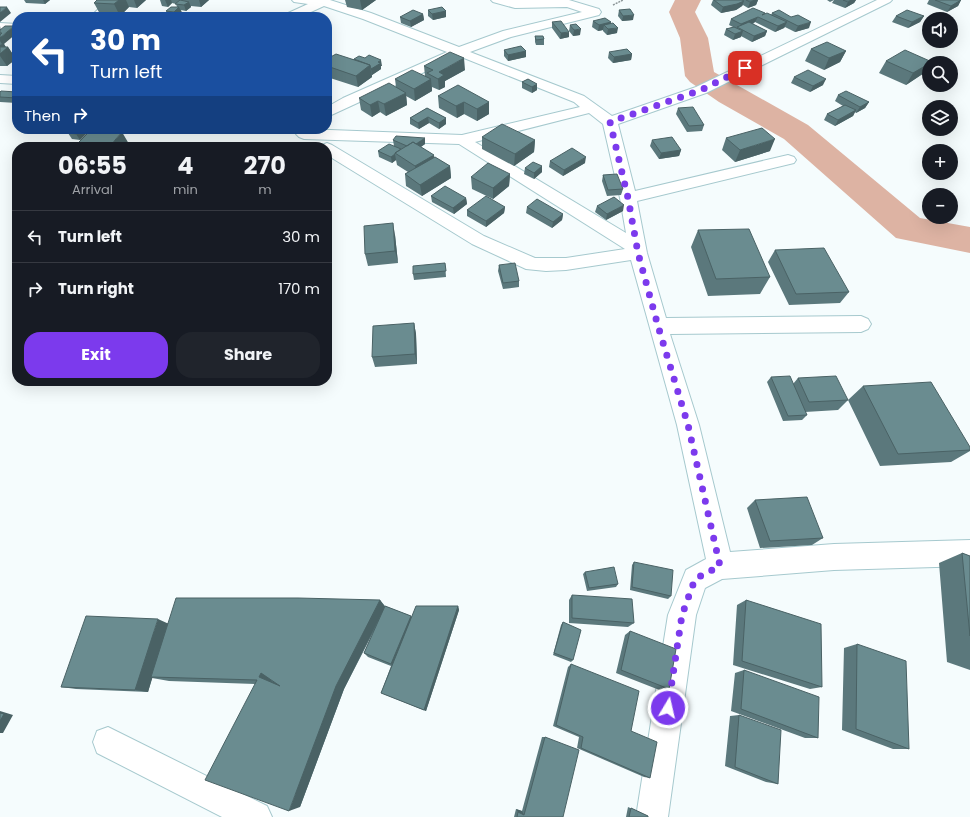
<!DOCTYPE html>
<meta charset="utf-8">
<style>
body{margin:0;font-family:Poppins,sans-serif;background:#20242c;color:#f1f3f6;height:100vh;display:flex;flex-direction:column;font-size:15px;white-space:nowrap}
*{box-sizing:border-box;margin:0}
p{font-size:13px;color:#9ea1a6}
.icon{flex:none;width:22px;height:22px;fill:none;stroke:currentColor;stroke-width:2;stroke-linecap:round;stroke-linejoin:round}
.map{position:relative;flex:1;overflow:hidden}
.drawer{position:absolute;left:12px;top:142px;width:320px;height:244px;display:flex;flex-direction:column;background:#171b24;border-radius:16px;box-shadow:0 4px 16px #0002}
.drawer>*{flex:none}
.guide{position:absolute;left:12px;top:12px;width:320px;height:122px;border-radius:16px;box-shadow:0 4px 16px #0002;background:#1a4fa0;color:#fff;overflow:hidden}
.controls{position:absolute;left:922px;top:12px;display:grid;gap:8px}
.controls a{display:grid;place-items:center;width:36px;height:36px;border-radius:50%;background:#171b24;box-shadow:0 4px 16px #0002;font-size:20px}
.pin{position:absolute;display:grid;place-items:center;width:34px;height:34px;color:#fff;margin:-17px;border-radius:8px;box-shadow:0 2px 6px #0006}
.me{position:absolute;width:44px;margin:-22px;rotate:9deg;stroke-linejoin:round;filter:drop-shadow(0 0 3px #0008)}
.turn{display:flex;align-items:center;gap:14px;height:84px;padding:0 12px;font-size:18px}
.turn .icon{width:52px;height:52px;stroke-width:2.5}
.turn b{display:block;font-size:28px;line-height:34px}
.then{display:flex;align-items:center;height:38px;padding:0 12px;background:#0003;gap:8px;font-size:15px}
.eta{display:flex;justify-content:space-evenly;align-items:center;height:68px;text-align:center}
.eta b{font-size:24px;font-weight:700;line-height:28px}
.cta{display:flex;gap:8px;margin-top:auto;padding:8px 12px}
.cta a{flex:1;height:46px;border-radius:16px;background:#7c3aed;color:#fff;font-size:16px;font-weight:700;line-height:46px;text-align:center}
.cta a+a{background:#20242c;color:#f1f3f6}
ul{padding:0;list-style:none}
li{display:flex;align-items:center;gap:12px;height:52px;padding:0 12px;border-top:1px solid #363941}
li div{flex:1}
li b{display:block;font-size:15px}
li em{font-style:normal}
.map>svg:first-child{display:block}
.lines{fill:none;stroke-linecap:round;stroke-linejoin:round}
.river{fill:#ddb3a3;fill-rule:evenodd}
.minor-casing{stroke:#a6c9ce;stroke-width:2}
.path{stroke:#8e989a;stroke-width:1.5;stroke-dasharray:2 1;stroke-linecap:butt}
.minor{fill:#fff;fill-rule:evenodd}
.wall{fill:#5b787c}
.shaded-wall{fill:#4a6265}
.building{fill:#6a8c90;stroke:#4a6265;fill-rule:evenodd}
.route{stroke:#7c3aed;stroke-width:7;stroke-dasharray:0 12.6}
</style>
<div class="map">
<svg width="970" height="817" viewBox="0 0 970 817">
<rect width="100%" height="100%" fill="#f5fcfd"/>
<g class="lines">
<path class="river" d="M675,0H701L695,12L708,38L714,72L808,125L920,218L970,227V253L896,238L784,139L719,102L690,82L685,76L680,38L669,12Z"/>
<g class="minor-casing">
<path id="minor" d="M108,0H121L103,17H90Z
M292,0H330L371,13L459,47L503,31L582,12L567,7L515,8L493,2L491,0H569L599,9L601,12L599,15L511,37L470,52L584,96L612,116L696,87L877,0H892L890,2L706,93L618,124L635,191L788,155L794,157L796,160L794,163L637,201L647,253L666,318L861,316L868,319L871,324L868,329L861,332L670,334L699,425L730,552L834,544L970,540V566L834,570L722,579L705,588L696,615L668,817H636L668,615L686,570L706,559L677,425L631,260L566,270L546,271L526,269L472,244L327,155V147H320L322,145L327,143L332,145L484,236L535,258H566L625,249L459,144L304,139L299,137L296,134L299,131L304,129L462,135L580,107L574,102L459,56L327,117V107L343,98L447,52L363,19L324,6L300,17H284L286,14L308,4L294,2ZM589,113L603,124L620,198L626,233L475,142Z
M0,23L17,24V32L0,31Z
M0,75L17,76V84L0,83Z
M108,727L267,806L272,817H222L97,753L93,742L97,731Z"/>
</g>
<path class="path" d="M613,5L623,0"/>
<use href="#minor" class="minor"/>
</g>
<path class="wall" d="M24,0H50L45,4L26,3Z
M97,0H146L137,8L129,7L120,16L100,14L94,3Z
M160,0H209L201,7L191,6V7L186,11L181,10L182,13L178,17H169L166,11L177,7L176,4L172,3L168,7L162,6Z
M345,0H376L362,10L347,7Z
M713,0H758L756,5L748,8L743,5L742,6L736,10L721,13L711,5Z
M827,0H856L854,3L845,8L832,3L834,0L830,2Z
M929,0H961L958,6L947,12L927,4Z
M428,10L446,11V17L433,20L428,16Z
M619,10L633,20L622,21L618,16Z
M765,13L764,14L771,15L772,13L809,28L795,32L785,27L784,28L775,32L755,22L753,24L767,31L765,36L752,42L741,36V37L733,40L724,35L726,29L733,27L729,25L731,19Z
M423,14L424,20L411,27L401,23L400,17Z
M896,16H924L920,22L908,28L892,22Z
M593,21L611,22L610,24L617,33L607,35L603,31V30L598,31L592,27Z
M552,22L569,37L560,39L552,28Z
M570,25L580,35L573,36L569,31Z
M0,26L4,44L6,47H8L16,59L7,66H0Z
M535,36L544,39V45H536L535,42Z
M811,49L846,51L840,62L824,70L805,61Z
M504,50L526,51V57L508,61L504,56Z
M609,52L632,54L631,60L613,63L608,58Z
M327,59H354L382,66H381V69L372,75V77L358,87L327,77Z
M886,61L931,63L924,73L906,85L879,73Z
M424,66L465,70L445,81V87L439,90L432,87V91L415,101L406,96L407,105L386,116L380,112L372,117L361,110L359,98L396,87L395,79L425,76Z
M794,77L823,85L810,92L791,83Z
M528,79L537,90L532,93L522,88V82Z
M0,92H17V103L0,102Z
M838,95L869,102L865,108L856,113L855,112L853,116L835,126L824,120L827,114L843,106L835,101Z
M438,96L489,102V114L477,121L464,114L457,118L439,108Z
M427,108L446,118V124L439,129L429,123L419,129L410,124V118Z
M678,108L704,125L702,131L687,132L676,114Z
M72,129H87L89,131L80,140L72,139L68,133Z
M482,137L535,140L534,152L514,166L482,149Z
M726,138L770,151L735,162L722,150Z
M393,140L425,144L421,147L434,157L450,166L451,178L422,196L406,186L405,174L408,172L397,165L396,160L392,163L379,157L378,151L394,146Z
M652,140L681,150L679,156L659,159L650,146Z
M550,161L585,163L563,176L549,167Z
M542,166V172L534,179L524,174L525,168Z
M510,174L509,186L493,199L472,189L471,177Z
M603,175L623,189L621,195L607,196L602,181Z
M431,196L466,198L467,204L454,214L432,202Z
M597,206L623,211L606,220L595,212Z
M505,207L504,213L486,227L467,216V210Z
M527,207L563,214L562,220L552,228L526,213Z
M698,230L770,277L760,294L708,296L691,247Z
M395,235L398,263L368,266L365,254Z
M775,250L849,292L840,303L789,305L768,262Z
M445,263L446,277L414,280L413,274Z
M499,265L519,281V287L503,289L498,271Z
M414,323L416,334L417,364L375,367L372,357Z
M771,377L793,384L798,378L848,400L838,410L805,412L807,415L802,420L783,421L767,382Z
M863,386L970,447V451L951,462L880,466L848,400Z
M755,500L823,538L812,545L760,548L747,508Z
M962,553L970,556V670L947,662L939,563Z
M634,562L671,596L668,599L630,590L632,565Z
M585,572L618,584L616,587L587,591L583,574Z
M572,595L634,623L628,627L569,623V600Z
M380,600L385,606L411,616V617L458,606L459,610L426,711L381,693L391,666L368,657L364,653L376,627L344,689L300,807L255,684L169,681L152,678L148,692L76,689L61,687L168,623Z
M746,600L822,687L810,689L733,665L737,605Z
M563,622L573,660L571,662L553,655L561,625Z
M630,631L669,689L662,691L616,673L625,635Z
M857,644L909,749H893L842,730L844,648Z
M571,664L631,731L650,778L644,777L577,748L579,737L553,726L568,667Z
M744,670L818,738H805L731,711L735,673Z
M739,715L778,784L766,782L725,766L730,716Z
M542,737H545L563,817H514L516,809L522,811Z
M628,807L648,816V817H626Z"/>
<path class="shaded-wall" d="M43,0H50L45,4Z
M119,0H126L129,7L120,16L114,4Z
M134,0H146L137,8Z
M165,0H171L172,3L168,7Z
M199,0H209L201,7Z
M360,0H376L362,10Z
M755,0H758L756,5L748,8L750,2Z
M851,0H856L854,3L845,8L848,2Z
M961,0L958,6L947,12L951,6Z
M744,1L742,6L736,10L721,13L723,7Z
M189,2L191,7L186,11L184,5Z
M7,7L11,13L0,22V13Z
M179,7L182,13L178,17H177L174,12Z
M446,11V17L433,20L432,14Z
M423,14L424,20L411,27L410,21Z
M634,15L633,20L622,21L623,16Z
M924,16L920,22L908,28L912,22Z
M758,17L755,22L740,29L739,28L741,24Z
M611,22L610,28L604,25L603,30L598,31L599,25Z
M787,22L784,28L775,32L778,26Z
M811,22L809,28L795,32L798,26Z
M14,26L17,31V33L4,44L6,48L8,47L16,59L7,66L0,56V45L2,44L0,41V38Z
M618,28L617,33L607,35L608,29Z
M581,29L580,35L573,36L574,30Z
M743,31L741,37L733,40L735,34Z
M767,31L765,36L752,42L754,36Z
M569,32V37L560,39L561,33Z
M526,51V57L508,61V55Z
M846,51L840,62L824,70L829,58Z
M632,54L631,60L613,63L614,57Z
M464,58L465,70L445,81V87L439,90L438,79L439,72Z
M381,60L382,66H381V69L372,75L371,69L378,62Z
M929,63V66L924,73L906,85L913,73Z
M370,65L372,77L358,87L356,76Z
M431,79L432,91L415,101L414,89Z
M826,79L823,85L810,92L813,86Z
M537,84V90L532,93V87Z
M406,93L407,105L386,116L384,104Z
M378,101L380,112L372,117L370,105Z
M464,102V114L457,118L456,106Z
M489,102V114L477,121V109Z
M869,102L865,108L856,113L860,107Z
M856,110L853,116L835,126L838,120Z
M428,117L429,123L419,129L418,123Z
M446,118V124L439,129V123Z
M81,129H87L89,131L80,140L76,134Z
M122,132L129,144L127,147H109Z
M425,138V144L411,153L410,147Z
M775,139L770,151L735,162L740,150Z
M535,140L534,152L514,166L515,154Z
M681,150L679,156L659,159L661,153Z
M395,154L396,160L392,163L391,157Z
M434,155L435,167L417,178L415,166Z
M586,157L585,163L563,176L564,170Z
M450,166L451,178L422,196L420,185Z
M542,166V172L534,179V173Z
M510,174L509,186L493,199V188Z
M466,198L467,204L454,214L453,208Z
M624,205L623,211L606,220L607,214Z
M505,207L504,213L486,227V221Z
M563,214L562,220L552,228L553,222Z
M393,223L395,235L398,263L395,251Z
M414,323L416,334L417,364L415,354Z
M380,600L385,607L344,689L300,807L289,811L336,686Z
M458,606L459,610L426,711L424,710Z
M411,616L413,620L394,667L391,664Z
M158,619L169,624L148,692L135,690Z
M261,673L273,677L271,681L291,689L280,686L259,677Z
M0,711L13,715L3,733H0Z
M516,809L522,811L524,815L518,812Z"/>
<path class="building" d="M97,0H119L114,4L94,3Z
M180,0L189,2L184,5L175,4Z
M714,0H742L744,1L737,4L723,7Z
M746,0H755L750,2Z
M843,0H851L848,2Z
M935,0H961L951,6Z
M0,7H7L0,13Z
M171,7H179L174,12L166,11Z
M442,7L446,11L432,14L428,10Z
M753,8L765,13L762,15L767,13L787,22L778,26L758,17L741,24L731,19Z
M630,9L634,15L623,16L619,10Z
M413,10L423,14L410,21L400,17Z
M779,10L791,17L798,15L811,22L798,26L772,13Z
M907,10L924,16L912,22L896,16Z
M605,18L611,22L599,25L593,21Z
M561,21L569,32L561,33L552,22Z
M749,22L767,31L754,36L737,27Z
M613,23L618,28L608,29L604,25Z
M576,24L581,29L574,30L570,25Z
M5,26H14L0,38V35L2,33H0V30Z
M734,27L743,31L735,34L726,29Z
M535,36H543L544,39L536,40Z
M827,42L846,51L829,58L811,49Z
M521,46L526,51L508,55L504,50Z
M0,47H8L0,54Z
M627,49L632,54L614,57L609,52Z
M905,50L932,62L913,73L886,61Z
M450,52L464,58L439,72L444,75L438,79L427,73L433,70L424,66Z
M336,54L370,65L356,76L327,66V59Z
M369,55L381,60L378,62L381,63L371,69L370,65L354,59L359,56L365,58Z
M412,70L431,79L414,89L395,79Z
M808,70L826,79L813,86L794,77Z
M528,79L537,84L532,87L522,82Z
M389,83L406,93L384,104L378,101L370,105L359,98Z
M458,85L489,102L477,109L464,102L456,106L438,96Z
M1,91L17,92V98L0,97V92Z
M846,91L869,102L860,107L838,95Z
M845,105L856,110L838,120L827,114Z
M693,107L704,125L689,126L678,108Z
M427,108L446,118L439,123L428,117L418,123L410,118Z
M502,124L535,140L515,154L482,137Z
M762,128L775,139L740,150L726,138Z
M72,129H81L76,134L68,133Z
M92,129H95L122,132L109,147H74Z
M396,136L425,138L416,144L413,142L407,146L393,140Z
M672,137L681,150L661,153L652,140Z
M413,142L434,155L415,166L395,153Z
M46,143L64,147H41Z
M389,144L401,149L395,153V154L391,157L378,151Z
M572,148L586,157L564,170L550,161Z
M435,157L450,166L420,185L405,174Z
M533,162L542,166L534,173L525,168Z
M488,163L510,174L493,188L471,177Z
M617,174L623,189L608,190L603,175Z
M445,186L466,198L453,208L431,196Z
M486,196L505,207L486,221L467,210Z
M614,197L624,205L607,214L597,206Z
M537,199L563,214L553,222L527,207Z
M393,223L395,251L365,254L364,226Z
M749,229L770,277L716,279L698,230Z
M824,248L849,292L796,294L775,250Z
M445,263L446,271L413,274V266Z
M515,263L519,281L503,283L499,265Z
M414,323L415,354L372,357L373,326Z
M790,376L807,415L788,416L771,377Z
M836,376L848,400L809,402L798,378Z
M931,382L970,447V450L898,454L863,386Z
M807,497L823,538L770,541L755,500Z
M962,553L970,556V636Z
M634,562L673,570L671,596L632,587Z
M614,567L618,584L589,588L585,572Z
M572,595L632,599L634,623L572,618Z
M176,598H298L380,600L336,686L289,811L205,780L257,680L151,677ZM261,673L280,686L259,677Z
M746,600L821,624L822,687L742,661Z
M385,606L411,616L391,664L364,653Z
M416,606H458L424,710L381,693Z
M86,616L158,619L135,690L61,687Z
M563,622L581,630L573,660L554,653Z
M630,631L676,649L669,689L621,670Z
M857,644L906,661L909,749L856,729Z
M571,664L639,691L631,731L657,742L650,778L581,748L583,737L556,725Z
M744,670L819,697L818,738L741,709Z
M0,713L4,714L0,721Z
M739,715L781,730L778,784L735,767Z
M545,737L579,750L563,817H517L518,812L524,815Z
M631,808L648,816V817H629Z"/>
<g class="lines">
<path class="route" d="M668,708L682,615L695,579L720,566L688,425L658,326L638,253L628,198L610,122L701,90L745,68"/>
</g>
</svg>
<div class="controls">
<a><svg class="icon" aria-label="sound" viewBox="0 0 24 24"><path d="M4 9h4l5-4v14l-5-4H4zM17 9q2 3 0 6"/></svg></a>
<a><svg class="icon" aria-label="search" viewBox="0 0 24 24"><circle cx="10" cy="10" r="6"/><path d="M15 15l6 6"/></svg></a>
<a><svg class="icon" aria-label="layers" viewBox="0 0 24 24"><path d="M12 4l9 5-9 5-9-5zM3 14l9 5 9-5"/></svg></a>
<a>+</a>
<a>−</a>
</div>
<div class="pin" style="left:745px;top:68px;background:#d93025"><svg class="icon" aria-label="arrive" viewBox="0 0 24 24"><path d="M6 21V4h12l-3 4 3 4H6"/></svg></div>
<svg class="me" style="left:668px;top:708px" viewBox="-20 -20 40 40"><circle r="17" fill="#7c3aed" stroke="#fff" stroke-width="3"/><path d="M0-11L8 9 0 5-8 9z" fill="#fff"/></svg>
<div class="guide">
<div class="turn"><svg class="icon" aria-label="left" viewBox="0 0 24 24"><path d="M17 20v-9H6M10 6l-5 5 5 5"/></svg><div><b>30 m</b>Turn left</div></div>
<div class="then">Then<svg class="icon" aria-label="right" viewBox="0 0 24 24"><path d="M7 20v-9h11M14 6l5 5-5 5"/></svg></div>
</div>
<section class="drawer">
<div class="eta">
<div><b>06:55</b><p>Arrival</p></div>
<div><b>4</b><p>min</p></div>
<div><b>270</b><p>m</p></div>
</div>
<ul>
<li><svg class="icon" aria-label="left" viewBox="0 0 24 24"><path d="M17 20v-9H6M10 6l-5 5 5 5"/></svg><div><b>Turn left</b></div><em>30 m</em></li>
<li><svg class="icon" aria-label="right" viewBox="0 0 24 24"><path d="M7 20v-9h11M14 6l5 5-5 5"/></svg><div><b>Turn right</b></div><em>170 m</em></li>
</ul>
<div class="cta"><a>Exit</a><a>Share</a></div>
</section>
</div>
